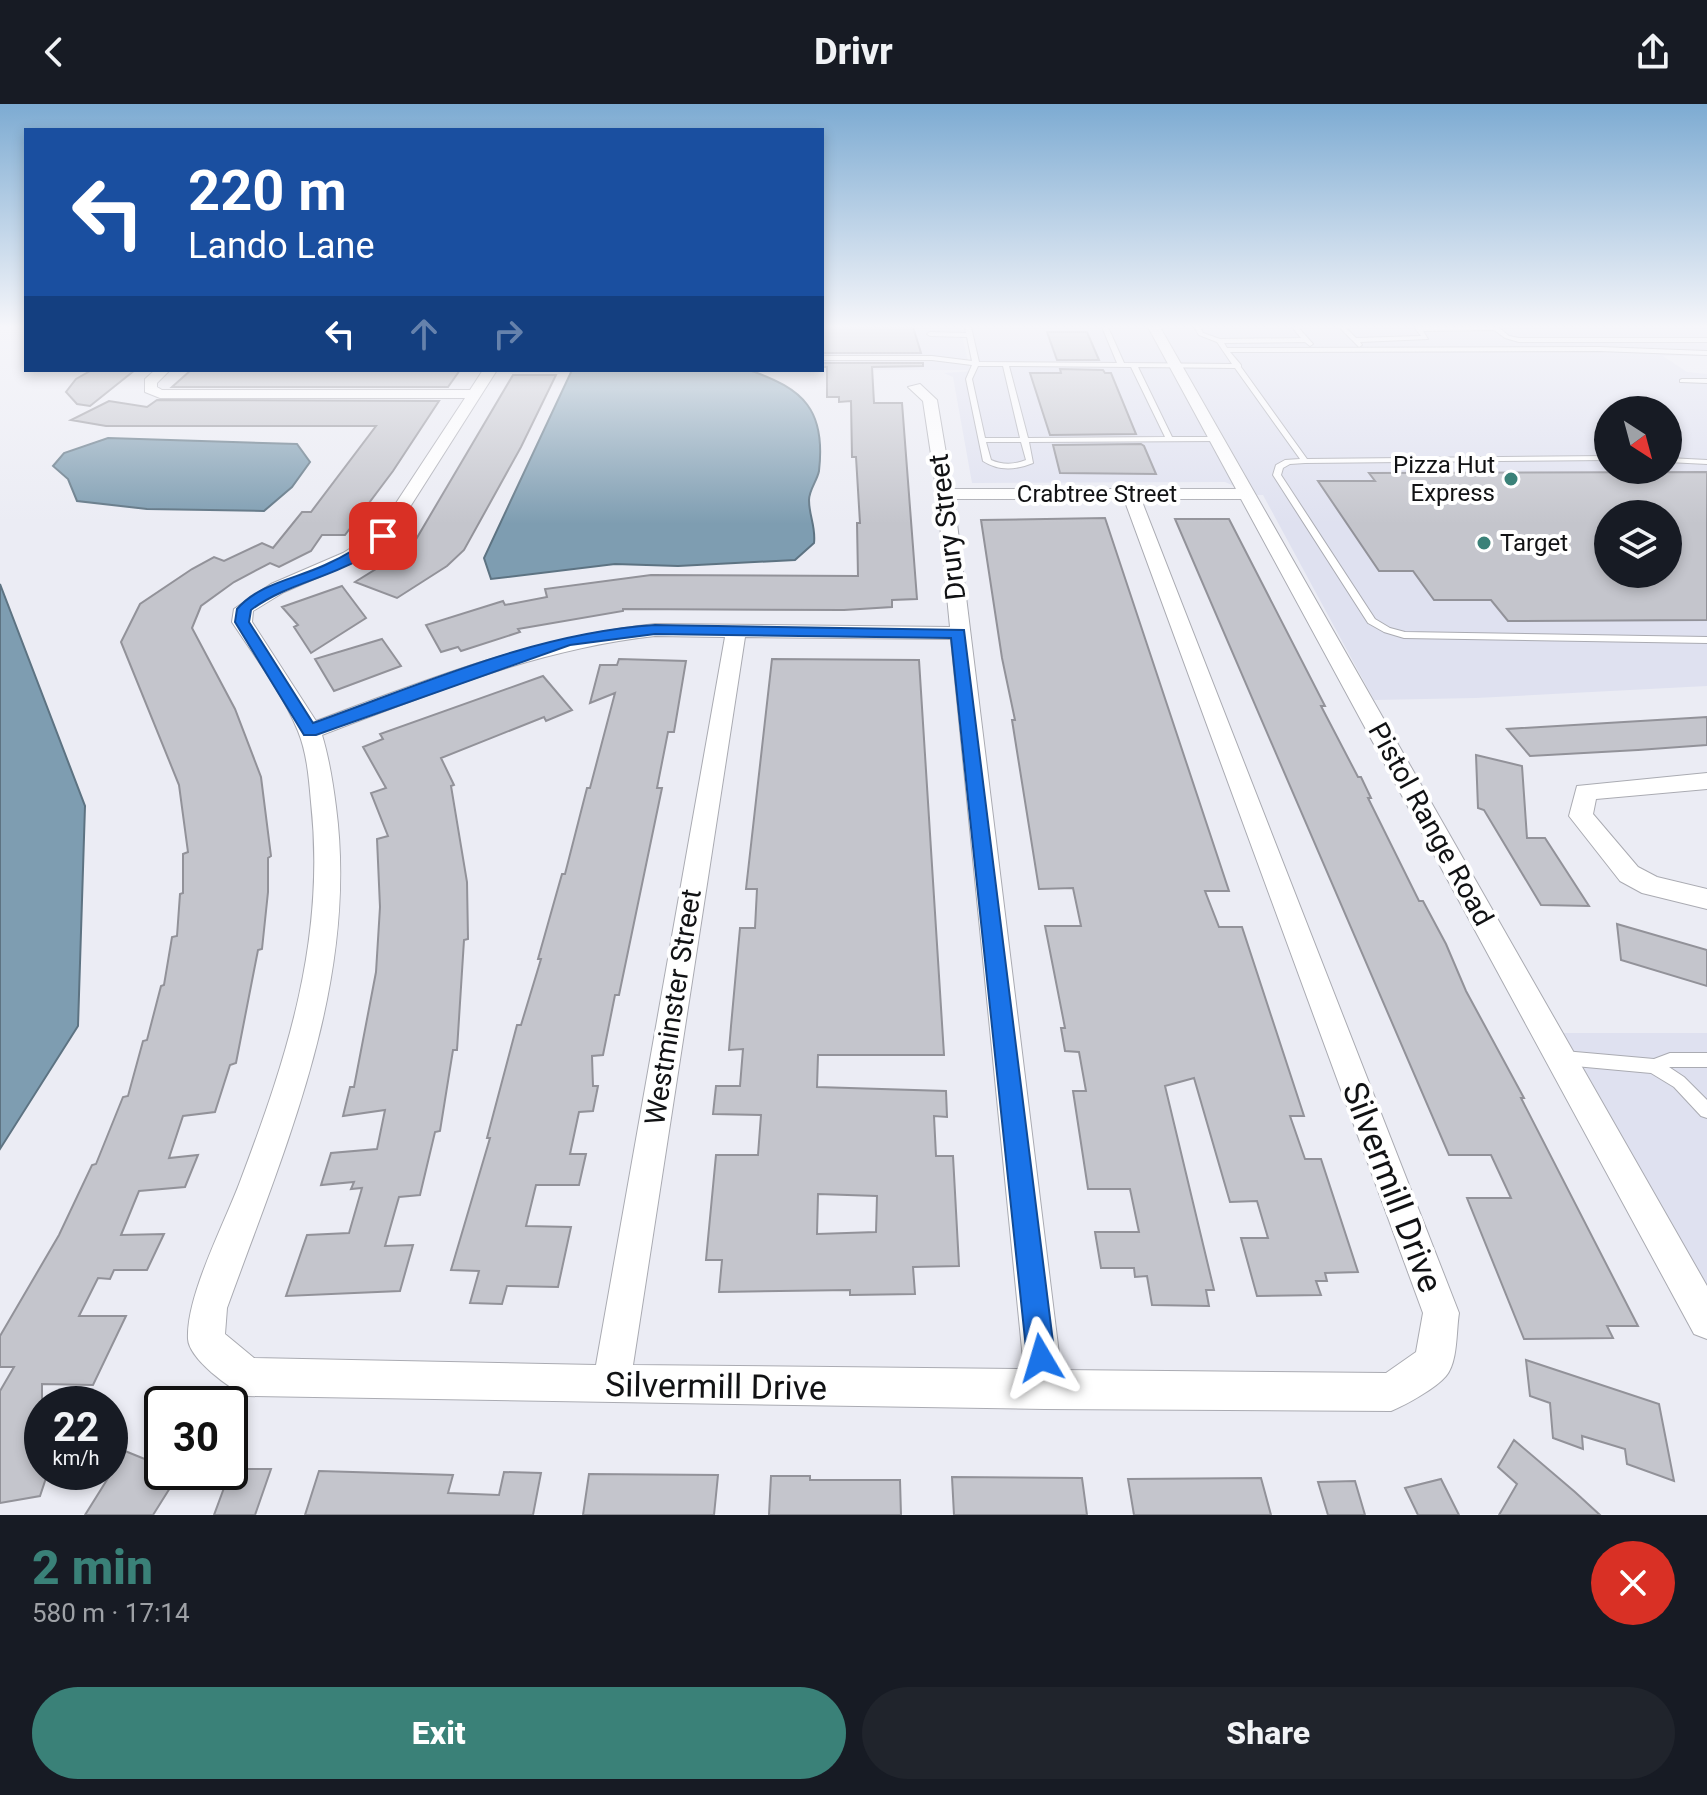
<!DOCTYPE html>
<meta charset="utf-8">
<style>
body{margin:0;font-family:Roboto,sans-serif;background:#20242c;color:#f1f3f6;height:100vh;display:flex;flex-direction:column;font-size:30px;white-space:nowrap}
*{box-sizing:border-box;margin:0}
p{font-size:26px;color:#9ea1a6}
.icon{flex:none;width:44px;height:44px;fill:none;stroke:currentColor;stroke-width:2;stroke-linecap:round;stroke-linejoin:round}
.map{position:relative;height:1411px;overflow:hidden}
.panel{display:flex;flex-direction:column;background:#171b24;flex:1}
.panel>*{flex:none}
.top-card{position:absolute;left:24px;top:24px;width:800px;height:244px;border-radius:0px;box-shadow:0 4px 12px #0003;background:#1a4fa0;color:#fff;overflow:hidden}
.needle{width:52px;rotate:144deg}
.controls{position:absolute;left:1594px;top:292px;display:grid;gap:16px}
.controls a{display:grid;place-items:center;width:88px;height:88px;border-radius:50%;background:#171b24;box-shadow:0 4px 12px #0003;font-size:40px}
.speed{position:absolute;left:24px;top:1282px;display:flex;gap:16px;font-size:40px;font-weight:700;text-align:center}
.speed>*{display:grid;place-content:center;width:104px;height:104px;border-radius:50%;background:#171b24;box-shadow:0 4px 12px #0003;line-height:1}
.speed small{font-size:20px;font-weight:400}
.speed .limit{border:4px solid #111;border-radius:12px;background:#fff;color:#111}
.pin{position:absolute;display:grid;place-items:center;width:68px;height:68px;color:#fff;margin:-34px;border-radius:16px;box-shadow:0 4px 12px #0006}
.me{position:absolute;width:88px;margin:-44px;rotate:353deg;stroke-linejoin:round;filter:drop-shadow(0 0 6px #0008)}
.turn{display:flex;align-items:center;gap:28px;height:168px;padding:0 32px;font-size:36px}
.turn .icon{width:104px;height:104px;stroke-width:2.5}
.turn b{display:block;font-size:56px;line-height:68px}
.lanes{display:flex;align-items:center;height:76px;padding:0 32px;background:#0003;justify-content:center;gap:40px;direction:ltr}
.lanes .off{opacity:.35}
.round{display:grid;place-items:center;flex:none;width:84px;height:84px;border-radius:42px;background:#20242c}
.summary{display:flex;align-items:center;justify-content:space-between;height:136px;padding:0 32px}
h1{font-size:48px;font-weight:800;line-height:60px;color:#3a8178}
.action{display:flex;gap:16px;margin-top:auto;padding:16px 32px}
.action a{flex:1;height:92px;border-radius:48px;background:#3a8178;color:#fff;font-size:32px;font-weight:800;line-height:92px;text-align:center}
.action a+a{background:#20242c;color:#f1f3f6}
header{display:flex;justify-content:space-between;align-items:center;height:104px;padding:0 32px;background:#171b24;font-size:36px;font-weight:800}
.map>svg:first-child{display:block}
.built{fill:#dfe1f0;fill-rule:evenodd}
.water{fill:#7e9db1;stroke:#5d7382;stroke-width:2}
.building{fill:#c4c5cc;stroke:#929299;stroke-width:2;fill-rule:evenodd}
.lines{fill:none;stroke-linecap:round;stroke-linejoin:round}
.lane-casing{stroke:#aaabb2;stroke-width:2}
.street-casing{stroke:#aaabb2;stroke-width:2}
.lane{fill:#fff;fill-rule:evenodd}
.street{fill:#fff;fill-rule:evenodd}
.route{fill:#1a73e8;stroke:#114b97;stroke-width:2}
.poi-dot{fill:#3a8178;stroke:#fff;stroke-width:3}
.labels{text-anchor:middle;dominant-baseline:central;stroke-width:8;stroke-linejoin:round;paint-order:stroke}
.far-poi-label{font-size:24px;fill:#111214;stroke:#fff;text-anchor:end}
.far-street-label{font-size:24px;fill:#111214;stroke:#fff}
.street-label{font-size:28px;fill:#111214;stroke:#fff}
.near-street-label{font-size:34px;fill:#111214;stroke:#fff}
</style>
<header><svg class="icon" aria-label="back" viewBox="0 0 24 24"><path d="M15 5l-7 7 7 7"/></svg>Drivr<svg class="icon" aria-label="share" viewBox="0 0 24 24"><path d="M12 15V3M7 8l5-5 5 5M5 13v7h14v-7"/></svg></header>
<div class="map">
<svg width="1707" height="1411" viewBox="0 0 1707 1411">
<rect width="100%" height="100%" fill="#ebecf4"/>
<path class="built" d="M822,223H960L970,266H768H822Z
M965,223H1147L1234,382L1225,378L972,379L953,273L944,269L975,267Z
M1161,223H1707V252H1663L1687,268L1707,270V582L1476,594L1374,596L1263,391H1257ZM1608,306H1668V366H1608ZM1608,410H1668V470H1608Z
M1563,929H1707V1183Z"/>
<path class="water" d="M572,266H749C804,285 826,306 819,367C817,377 809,386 809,396C809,412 816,423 814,439L795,456L678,462L615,460L491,475L484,454Z
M108,334L297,340L310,358L292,383L264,407L147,405L77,397L68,375L53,362L64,349Z
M0,480L85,702L78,922L0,1045Z"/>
<path class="building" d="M822,223H913L921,249H822Z
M1047,228H1087L1099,256H1057Z
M822,259H923V262L872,263L874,299H902L917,495L892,496V503L844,506L623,505V507L518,525L520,528L461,547L458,543L441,548L426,521L503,497L505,501L547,493L545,485L651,471L858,472L857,419H860L856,353H852L851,297L839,298V293H827V263H822Z
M1060,265L1103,266L1105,269H1111L1136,330L1050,331L1030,269H1061Z
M92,266H135L90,302L77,300L66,288L76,275Z
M191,266H460L448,283H172Z
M513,271H556L521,343L464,446L447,462L397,494L355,478L381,462L385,464L415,437Z
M157,296L439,297L393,367L345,431H322L311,447L279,463L270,459L234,478L201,502L192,524L235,605L261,673L271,752L268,754V788L262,845L258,846L236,959L230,961L215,1008L183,1012L169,1054L198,1051L185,1083L139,1087L121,1131L164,1130L147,1166H114L110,1175L98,1174L79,1212H126L93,1281L42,1280V1368H48L40,1392L0,1399V1287L14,1263H0V1232L59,1131L92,1061L96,1060L123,993L128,992L143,937L147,936L161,882L164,881L172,833L177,832L180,790L183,789V750L188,748L179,681L121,538L140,500L192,465L214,453L224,457L262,439L273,444L302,408H311L376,322H106L71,316L109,297L147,303Z
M1141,340L1144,342L1156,370L1060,369L1053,341Z
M1707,368V516L1508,517L1491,496H1434L1413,467H1379L1318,377H1375L1369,369ZM1608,410H1668V470H1608Z
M1105,414L1229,787H1205L1219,823H1242L1304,1012H1290L1305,1055H1321L1358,1168L1325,1169L1327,1177H1316L1321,1191L1257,1192L1241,1134H1268L1257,1097L1230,1098L1194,974L1165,982L1214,1186H1206L1209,1202L1152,1201L1147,1172L1135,1173L1134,1164H1101L1095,1128H1139L1130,1085H1088L1073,987H1086L1079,948L1065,947L1061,924H1065L1045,822H1081L1073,784L1039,785L1012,616H1015L1002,554L981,416Z
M1175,415H1229L1325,602H1321L1358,673H1361L1371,694H1368L1419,797H1423L1446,840L1466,887L1524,994H1521L1638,1222H1607L1613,1234L1524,1235L1467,1094H1511L1491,1051H1449Z
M342,482L366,514L311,549L294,523L298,521L282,503Z
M382,535L401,562L334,587L315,555Z
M619,555L686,557L674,628H668L657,684H662L619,891H615L603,951L592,952L593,982H598L593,1007L579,1008L570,1050H586L579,1081H536L526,1122L571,1123L558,1183L507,1182L502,1200L470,1199L479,1167L451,1166L490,1034H487L517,921H521L541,855H538L549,816L562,770H565L587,684H590L615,589L590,599L600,561H617Z
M772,555L919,556L944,951H818L817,983L946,987L947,1013L934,1012L936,1052H953L959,1162L913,1163L915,1190L850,1191V1186L719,1188L722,1156H706L716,1051H758L761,1011L713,1010L716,982H740L743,945L729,946L731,922L740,824H755L757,785H746ZM818,1090L877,1092L876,1128L817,1130Z
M543,572L572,606L546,617L544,613L441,654L454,681L451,682L467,778L468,835L464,836L457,946H453L440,1027L435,1028L420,1091L399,1093L385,1142L413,1141L400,1187L286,1192L307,1131L349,1129L362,1084L351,1085L354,1078L321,1081L331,1049L377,1045L385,1006L343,1012L350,983H354L376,868L380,803L377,735L388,732L371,689L386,684L363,643L383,635L380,630Z
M1707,613V641L1638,646L1530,652L1507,625Z
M1476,651L1522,662L1527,734H1545L1589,802L1541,801L1484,706L1478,704Z
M1617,820L1707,846V882L1621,856Z
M1526,1256L1659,1300L1674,1377L1627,1360L1625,1345L1582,1332L1583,1345L1553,1334L1550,1299L1530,1292Z
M1514,1336L1575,1388L1600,1411H1499L1517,1380L1498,1363Z
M125,1347L162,1362V1368H180L153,1411H85Z
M231,1365H271L255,1411H214Z
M319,1367L453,1371L448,1389L499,1391L504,1368L541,1369L533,1411H305Z
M589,1370L718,1371L714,1411H583Z
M771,1372H810V1376H900L901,1411H769Z
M952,1373L1082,1374L1087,1411H954Z
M1261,1374L1271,1411H1134L1128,1375Z
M1441,1375L1459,1411H1418L1405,1384Z
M1355,1377L1365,1411H1328L1318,1378Z"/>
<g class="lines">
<g class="lane-casing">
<path id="lane" d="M965,223H971L979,258L1117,259L1102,223H1108L1124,259L1232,260L1217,238L1199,231L1194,223H1200L1203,229L1220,235L1301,234L1292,223H1298L1313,240L1310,242L1305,238L1224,239L1227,244L1599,243L1707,247V251L1599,247L1230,248L1241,261V263L1307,355L1608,352V356L1305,359L1290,360L1283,364L1281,371L1375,515L1390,524L1405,528L1707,533V539L1404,534L1384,528L1368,519L1273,371L1276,361L1285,356L1300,355L1235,264L1138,263L1172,333H1220V337L1029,338L1033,359C1016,366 998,367 983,357L966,275L972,261L932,256H822V252H932L972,257L967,233L930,232L927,230L930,228L966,229ZM978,262H1003L1020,334H985L972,275ZM1009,262L1131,263L1165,333L1028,334ZM986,338H1021L1026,356C1014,361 1002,361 991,356Z
M1339,223H1345L1356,234L1421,232L1414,223H1498L1509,232L1519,234H1707V238H1519L1505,234L1494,226L1423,227L1428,235L1360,238L1362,241L1359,243Z
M1682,275H1707V279L1680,278V276Z
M1668,354L1707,356V360L1668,358Z
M1564,947L1654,955L1670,949H1707V963H1669L1684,973L1707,996V1014L1701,1012L1674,983L1651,969L1564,961L1559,959L1557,954L1559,949Z"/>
</g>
<g class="street-casing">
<path id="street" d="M1148,223H1160L1707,1182V1235L1694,1230L1241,395H1141L1459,1209C1456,1227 1458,1258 1446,1272C1436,1284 1406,1301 1391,1307L1045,1305L247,1292C230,1285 189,1255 188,1235C186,1191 225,1119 241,1075C288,951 326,833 311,698C309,675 307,649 298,627C282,588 255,553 232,518L234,505L271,480L343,449L377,428L465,294H160L145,288V275L155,266H170L157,279V283L162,286H470L483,266H497L389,436L356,457L284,488L253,507L252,518L316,617C427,575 536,533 655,520L950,523L937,390L923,297L908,283L920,280L937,296L952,385H1236ZM954,395H1124L1423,1209L1416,1248L1386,1269L1061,1266ZM655,532L725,533L596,1261L254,1254L225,1230L227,1204C285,1043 359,878 336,703C333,679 329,654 322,631C432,589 537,545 655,532ZM745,533L951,535L1024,1265L633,1261Z
M1707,669V685L1596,695L1593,710L1638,763L1657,773L1707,785V805L1642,789L1620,777L1569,712L1577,682Z"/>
</g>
<use href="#lane" class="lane"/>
<use href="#street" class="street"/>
</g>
<linearGradient id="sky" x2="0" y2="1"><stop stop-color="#7dabd2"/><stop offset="0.53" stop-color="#f6f6fa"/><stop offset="1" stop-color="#f6f6fa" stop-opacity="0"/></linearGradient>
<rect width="1707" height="420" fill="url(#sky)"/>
<path class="route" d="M378,429L390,432C353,472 293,474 251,506L249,518L313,619C425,579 535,529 655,521L964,526L1055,1254L1051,1264L1041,1268L1031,1264L1027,1254L951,534L655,530L570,541L316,631H304L235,518L237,505C260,479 295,475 325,461C345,452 362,442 378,429Z"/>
<g class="poi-dot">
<circle cx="1511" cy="375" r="8"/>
<circle cx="1484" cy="439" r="8"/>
</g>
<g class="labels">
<g class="far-poi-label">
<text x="1495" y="361">Pizza Hut<tspan x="1495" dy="28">Express</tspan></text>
<text x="1500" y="439" text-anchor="start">Target</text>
</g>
<g class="far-street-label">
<text x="1097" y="390">Crabtree Street</text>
</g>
<g class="street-label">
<text transform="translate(947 423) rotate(-97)">Drury Street</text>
<text transform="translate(1431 720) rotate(61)">Pistol Range Road</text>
<text transform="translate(673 903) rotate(-81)">Westminster Street</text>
</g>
<g class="near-street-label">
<text transform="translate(1393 1083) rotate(69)">Silvermill Drive</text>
<text transform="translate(716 1282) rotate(1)">Silvermill Drive</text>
</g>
</g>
</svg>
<div class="controls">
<a><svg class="needle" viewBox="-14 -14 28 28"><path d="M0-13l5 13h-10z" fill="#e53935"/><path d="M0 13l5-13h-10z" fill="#9ea1a6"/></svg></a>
<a><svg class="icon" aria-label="layers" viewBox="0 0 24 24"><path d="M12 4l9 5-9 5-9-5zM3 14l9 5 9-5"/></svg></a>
</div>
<div class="speed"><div>22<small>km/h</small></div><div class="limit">30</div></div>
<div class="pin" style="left:383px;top:432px;background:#d93025"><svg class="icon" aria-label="arrive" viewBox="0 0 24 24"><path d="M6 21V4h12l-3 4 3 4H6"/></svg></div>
<svg class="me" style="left:1041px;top:1254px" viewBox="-20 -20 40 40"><path d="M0-17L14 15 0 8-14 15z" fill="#1a73e8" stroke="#fff" stroke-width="4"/></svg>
<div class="top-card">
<div class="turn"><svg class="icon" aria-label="left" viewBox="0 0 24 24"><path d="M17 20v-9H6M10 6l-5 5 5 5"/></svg><div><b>220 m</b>Lando Lane</div></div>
<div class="lanes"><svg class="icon" aria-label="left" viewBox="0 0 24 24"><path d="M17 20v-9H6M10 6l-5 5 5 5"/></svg><svg class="icon off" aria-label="ahead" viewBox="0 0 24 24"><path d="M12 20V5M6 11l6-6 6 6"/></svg><svg class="icon off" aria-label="right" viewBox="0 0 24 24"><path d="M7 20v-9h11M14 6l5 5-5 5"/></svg></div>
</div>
</div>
<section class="panel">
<div class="summary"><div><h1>2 min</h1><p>580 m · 17:14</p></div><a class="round" style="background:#d93025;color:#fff"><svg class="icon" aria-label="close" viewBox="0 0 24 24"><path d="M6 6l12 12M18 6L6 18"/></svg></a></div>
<div class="action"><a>Exit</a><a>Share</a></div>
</section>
